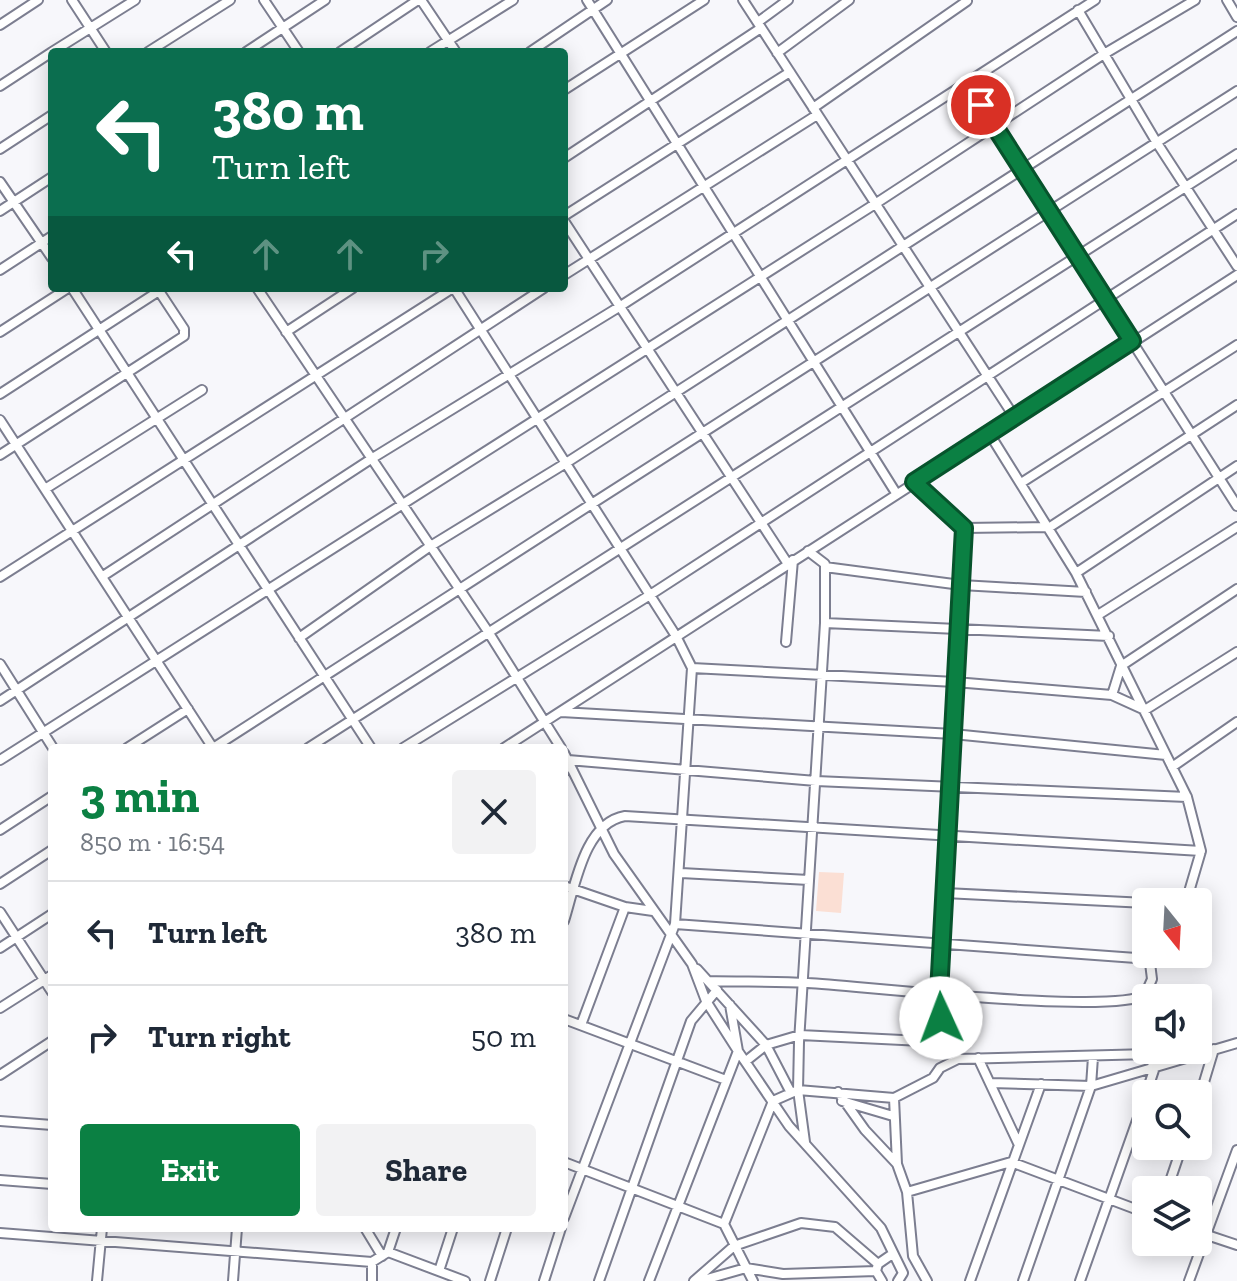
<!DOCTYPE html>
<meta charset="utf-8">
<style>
body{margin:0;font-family:"Zilla Slab",serif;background:#f2f2f3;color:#1f2937;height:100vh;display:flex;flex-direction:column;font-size:30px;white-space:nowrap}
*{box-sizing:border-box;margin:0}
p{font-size:26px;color:#747a83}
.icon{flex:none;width:44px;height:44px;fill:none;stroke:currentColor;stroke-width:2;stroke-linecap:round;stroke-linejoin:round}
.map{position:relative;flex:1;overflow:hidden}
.side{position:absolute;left:48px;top:744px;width:520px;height:488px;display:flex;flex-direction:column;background:#fff;border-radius:8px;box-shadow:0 4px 20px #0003}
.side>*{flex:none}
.banner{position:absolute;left:48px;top:48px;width:520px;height:244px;border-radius:8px;box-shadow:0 4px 20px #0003;background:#0b6e4f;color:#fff;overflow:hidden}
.needle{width:52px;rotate:162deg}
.buttons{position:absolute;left:1132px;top:888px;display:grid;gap:16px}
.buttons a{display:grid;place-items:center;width:80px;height:80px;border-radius:8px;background:#fff;box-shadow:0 4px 20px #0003;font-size:40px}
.pin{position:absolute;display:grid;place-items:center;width:68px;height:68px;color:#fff;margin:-34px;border:4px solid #fff;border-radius:50%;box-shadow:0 2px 8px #0007}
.me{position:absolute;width:88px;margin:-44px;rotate:358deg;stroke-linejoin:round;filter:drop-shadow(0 0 6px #0008)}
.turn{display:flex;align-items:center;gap:28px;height:168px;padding:0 32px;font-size:36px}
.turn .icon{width:104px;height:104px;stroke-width:2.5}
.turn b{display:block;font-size:56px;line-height:68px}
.lanes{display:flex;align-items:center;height:76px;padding:0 32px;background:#0003;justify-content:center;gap:40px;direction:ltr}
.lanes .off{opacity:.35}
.round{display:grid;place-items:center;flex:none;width:84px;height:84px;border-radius:8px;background:#f2f2f3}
.summary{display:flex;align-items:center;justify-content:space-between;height:136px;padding:0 32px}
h1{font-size:48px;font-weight:800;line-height:60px;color:#0b8043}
.button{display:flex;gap:16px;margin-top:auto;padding:16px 32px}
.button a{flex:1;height:92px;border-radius:8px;background:#0b8043;color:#fff;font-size:32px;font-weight:800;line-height:92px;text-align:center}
.button a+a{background:#f2f2f3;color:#1f2937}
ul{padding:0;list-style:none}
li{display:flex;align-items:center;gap:24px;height:104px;padding:0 32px;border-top:2px solid #e0e1e3}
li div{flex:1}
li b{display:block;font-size:30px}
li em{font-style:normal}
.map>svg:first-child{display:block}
.green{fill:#fbdfd4}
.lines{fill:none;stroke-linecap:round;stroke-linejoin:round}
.minor-casing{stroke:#7c7e90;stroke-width:12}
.minor{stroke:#fff;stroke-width:8}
.route-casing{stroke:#07532c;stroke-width:20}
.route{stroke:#0b8043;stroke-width:14}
</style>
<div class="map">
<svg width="1237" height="1281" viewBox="0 0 1237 1281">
<rect width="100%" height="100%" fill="#f7f7fb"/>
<path class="green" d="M819,872L844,873L841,913L816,911Z"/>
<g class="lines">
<g class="minor-casing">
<path id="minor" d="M72,0L106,52
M264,0L299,52
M421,0L456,52
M587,0L896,493
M743,0L1015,418
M1227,0L1237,17
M1078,10L1157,143L1237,266
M758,22L788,0
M0,25L38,0
M52,52L135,0
M148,52L230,0
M246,52L325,0
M340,52L418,0
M430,52L513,0
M530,52L607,0
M777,53L849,0
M967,83L1237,506
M0,86L52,52
M564,90L704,0
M813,108L967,1
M0,149L52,115
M564,158L761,28
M0,182L52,258
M0,211L52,177
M564,216L790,72
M564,221L788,564
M0,270L52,236
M564,275L817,115
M72,288L371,748
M257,288L487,630L561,748
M454,288L676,636L692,668L955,682L1112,695L1145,710L1237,652
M0,332L68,288
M286,332L353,288
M0,394L159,291
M0,420L213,748C553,527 896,310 1237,91
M989,433L1076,573L1187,797L1201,851L1186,902
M0,455L184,336V329L157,288
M1021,483L1237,345
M45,489L202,390
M964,528L1050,527L1237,405
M825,567L961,585L1086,592
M1076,573L1237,466
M103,576L544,288
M0,577L453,288
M1098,615L1237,527
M825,623L1109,636
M299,638L429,547L566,463L1237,31
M786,642L793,560
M0,664L53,748
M1112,695L1121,666L1237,589
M0,701L371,459L619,307L1095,0
M561,712L953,734L1166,755
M127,748L188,709
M308,748L1237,154
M403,748L650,595L1237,214
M504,748L1237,275
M564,753L614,854L692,964L706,1001L738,1051L789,1126L881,1228L903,1273L898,1281
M0,760L875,204L1104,54L1195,0
M1172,767L1237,722
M564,772L568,760L816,781L1187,797
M0,830L52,796
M681,873L809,880
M0,884L52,850
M564,886L625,907
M945,893L1146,903
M0,912L52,992
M564,921C575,887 584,823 625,816L1201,851
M675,924L692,668
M0,948L52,914
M697,969L766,1045L790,1091
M0,1008L52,975
M564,1019L726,1080
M581,1025L625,907L653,911
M978,1058L1018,1143
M958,1059L1150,1054L1154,1070L1146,1094
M746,1061L766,1045L800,1035L943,1042
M0,1075L52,1041
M991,1083L1091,1086L1237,1043
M838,1092L865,1130L897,1164L907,1192L913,1256L927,1281
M894,1098L897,1164
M842,1101L893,1116
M1198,1102L1214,1049
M0,1121L52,1125
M805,1142L798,1090L799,1042L825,623V564L808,551
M564,1162L724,1224
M0,1180L52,1184
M1167,1190L1182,1146
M907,1192L1011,1162L1146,1213
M564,1218L675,924L1136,958L1150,963L1152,979L1145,995C1111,1015 862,986 808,983C775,981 742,982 709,981
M365,1228L382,1256
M1198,1232L1237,1245
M0,1233L372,1262
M388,1252L396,1228
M439,1271L453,1228
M97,1281L102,1228
M233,1281L237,1228
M372,1281V1262L388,1252L465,1281
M490,1281L507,1228
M544,1281L561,1228
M599,1281L691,1021L717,990
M649,1281L738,1051L730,1005
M694,1281L734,1246L801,1223L835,1227L878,1264
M700,1281L746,1268L783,1274L876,1271
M753,1281L724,1224L773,1101L798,1090L894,1098L933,1078L940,1068L958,1059L954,1048L943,1042L939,993L964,528L914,482
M882,1281L876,1271L878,1264L891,1255
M970,1281L1041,1084
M1023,1281L1091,1086L1093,1057
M1080,1281L1146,1095
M1189,1281L1237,1150"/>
</g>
<use href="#minor" class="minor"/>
</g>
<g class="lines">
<g class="route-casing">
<path id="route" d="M941,1018L939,993L964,528L914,482L1132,341L981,105"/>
</g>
<use href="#route" class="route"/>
</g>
</svg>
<div class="buttons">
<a><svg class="needle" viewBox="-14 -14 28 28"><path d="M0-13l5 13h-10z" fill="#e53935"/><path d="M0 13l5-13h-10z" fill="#747a83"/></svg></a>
<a><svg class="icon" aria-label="sound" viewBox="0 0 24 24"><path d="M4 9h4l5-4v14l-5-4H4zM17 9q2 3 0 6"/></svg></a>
<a><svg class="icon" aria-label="search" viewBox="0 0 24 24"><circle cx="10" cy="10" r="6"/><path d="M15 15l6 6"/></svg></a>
<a><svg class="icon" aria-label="layers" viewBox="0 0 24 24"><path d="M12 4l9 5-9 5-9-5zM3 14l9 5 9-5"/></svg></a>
</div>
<div class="pin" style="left:981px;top:105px;background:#d93025"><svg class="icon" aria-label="arrive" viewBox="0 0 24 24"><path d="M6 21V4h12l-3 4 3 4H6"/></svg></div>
<svg class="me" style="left:941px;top:1018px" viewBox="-20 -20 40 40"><circle r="19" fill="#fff"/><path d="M0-13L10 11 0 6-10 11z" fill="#0b8043"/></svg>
<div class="banner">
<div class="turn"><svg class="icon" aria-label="left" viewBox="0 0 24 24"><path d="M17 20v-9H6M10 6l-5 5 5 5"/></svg><div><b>380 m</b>Turn left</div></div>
<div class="lanes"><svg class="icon" aria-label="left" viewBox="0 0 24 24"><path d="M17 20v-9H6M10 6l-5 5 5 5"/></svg><svg class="icon off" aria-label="ahead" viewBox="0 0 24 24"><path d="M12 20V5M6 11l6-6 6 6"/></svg><svg class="icon off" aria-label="ahead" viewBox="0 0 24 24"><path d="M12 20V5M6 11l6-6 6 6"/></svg><svg class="icon off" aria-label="right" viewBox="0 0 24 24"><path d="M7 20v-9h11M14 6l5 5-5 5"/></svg></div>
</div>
<section class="side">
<div class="summary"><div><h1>3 min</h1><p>850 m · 16:54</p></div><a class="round"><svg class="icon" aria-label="close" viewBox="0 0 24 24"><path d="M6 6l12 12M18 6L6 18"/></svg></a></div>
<ul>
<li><svg class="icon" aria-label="left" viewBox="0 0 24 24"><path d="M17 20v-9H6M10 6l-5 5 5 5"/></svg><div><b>Turn left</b></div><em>380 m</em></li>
<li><svg class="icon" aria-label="right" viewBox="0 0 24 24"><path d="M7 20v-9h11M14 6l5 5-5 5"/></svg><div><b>Turn right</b></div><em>50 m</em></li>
</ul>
<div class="button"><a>Exit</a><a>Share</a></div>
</section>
</div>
